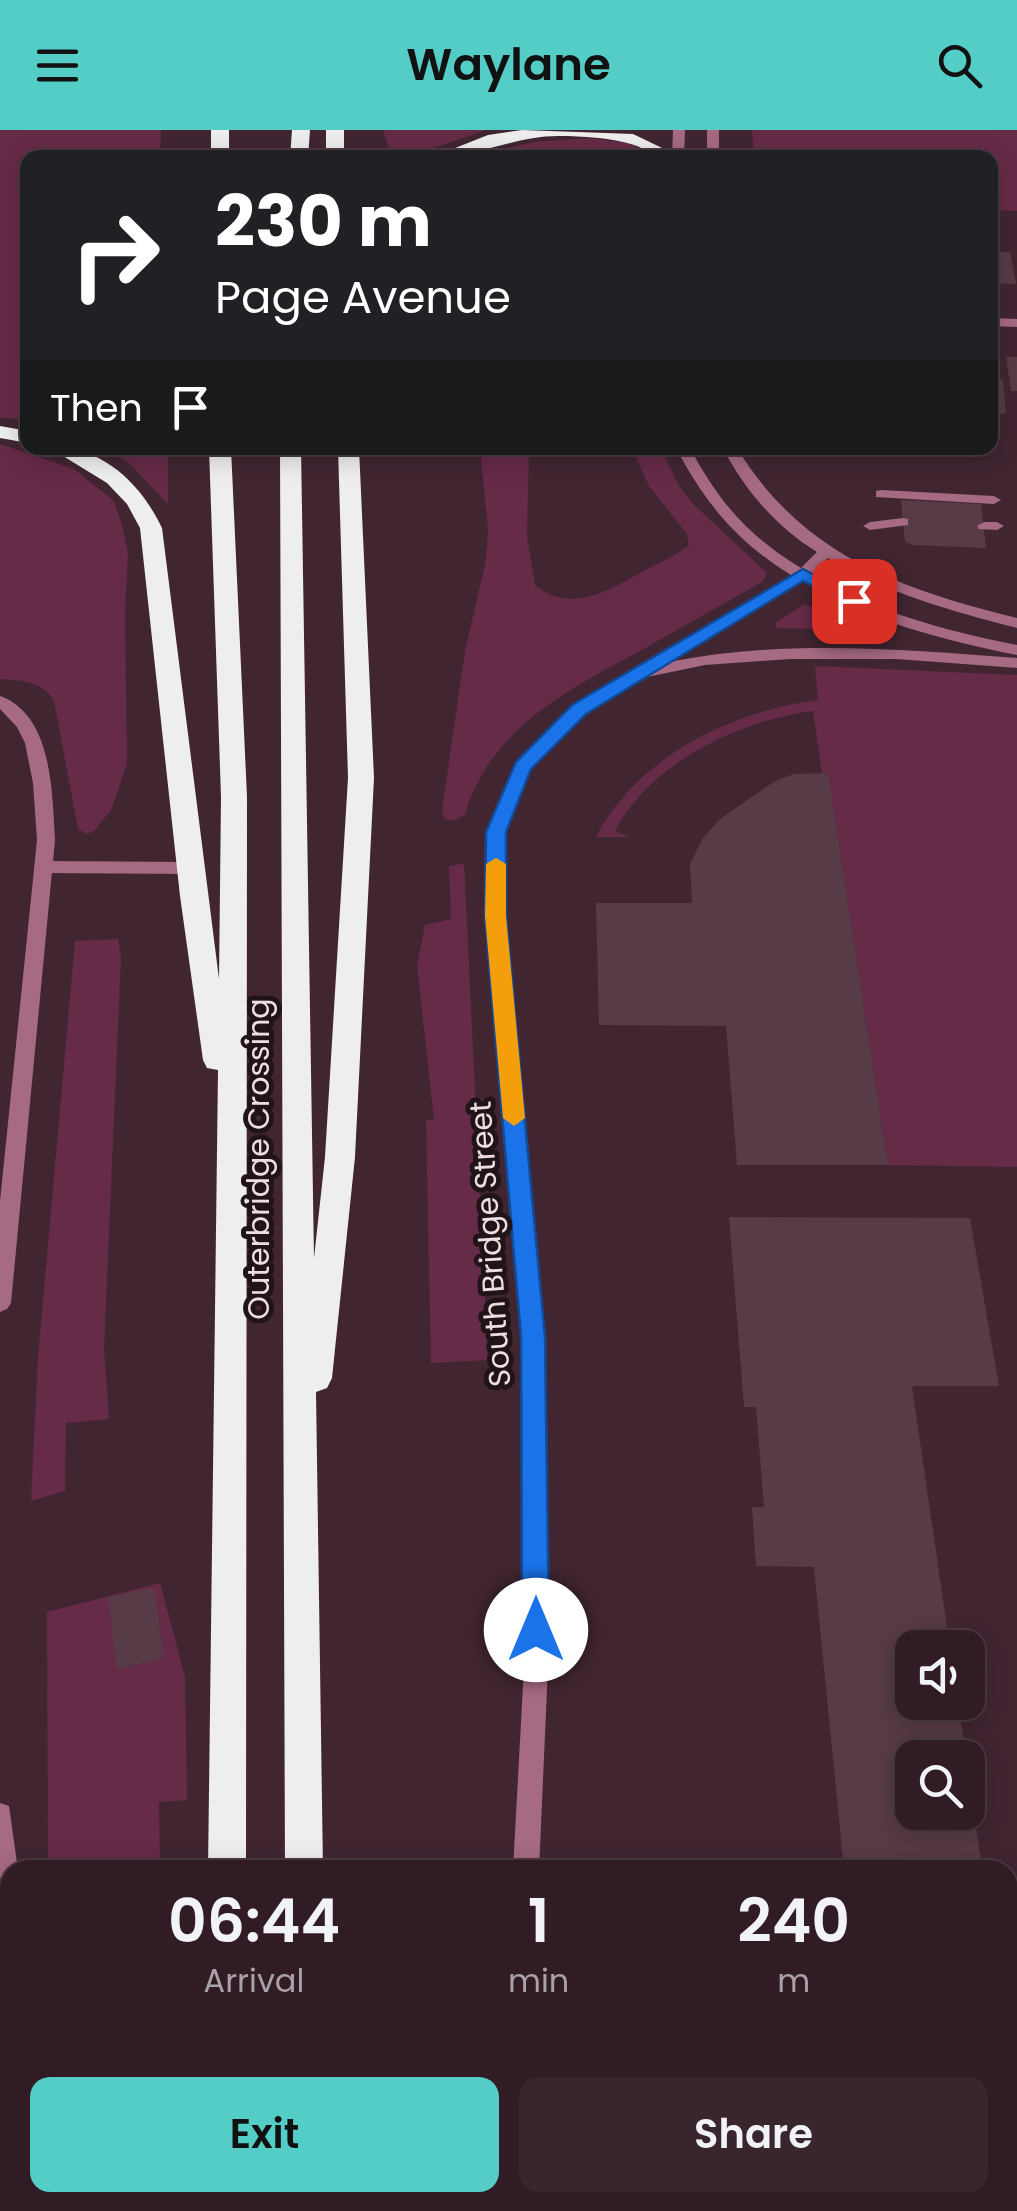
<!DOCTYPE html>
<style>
body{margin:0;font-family:Poppins,sans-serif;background:#39252e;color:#f1f3f6;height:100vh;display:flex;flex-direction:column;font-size:38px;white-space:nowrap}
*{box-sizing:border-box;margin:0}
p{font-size:32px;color:#a8a1a7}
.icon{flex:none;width:55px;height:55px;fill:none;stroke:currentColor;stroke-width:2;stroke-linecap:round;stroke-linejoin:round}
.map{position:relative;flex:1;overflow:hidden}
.panel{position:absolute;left:0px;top:1730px;width:1018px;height:352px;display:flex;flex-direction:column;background:#311c26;border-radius:30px 30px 0 0;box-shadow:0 5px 25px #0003,0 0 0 2px #4c3a43}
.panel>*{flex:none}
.top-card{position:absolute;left:20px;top:20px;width:978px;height:305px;border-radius:20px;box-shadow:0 5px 25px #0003,0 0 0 2px #4c3a43;background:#202124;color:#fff;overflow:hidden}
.controls{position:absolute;left:895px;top:1500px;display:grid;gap:20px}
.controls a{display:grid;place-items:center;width:90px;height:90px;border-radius:20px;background:#311c26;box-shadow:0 5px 25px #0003,0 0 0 2px #4c3a43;font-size:50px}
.pin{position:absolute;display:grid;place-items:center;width:85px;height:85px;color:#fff;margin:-42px;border-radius:20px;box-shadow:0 5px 15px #0006}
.me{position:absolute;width:110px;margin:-55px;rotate:0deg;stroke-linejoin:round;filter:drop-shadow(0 0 8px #0008)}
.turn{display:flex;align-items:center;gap:35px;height:210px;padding:0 30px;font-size:45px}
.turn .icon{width:130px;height:130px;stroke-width:2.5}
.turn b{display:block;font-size:70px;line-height:85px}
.then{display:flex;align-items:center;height:95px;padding:0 30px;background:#0003;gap:20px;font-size:38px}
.eta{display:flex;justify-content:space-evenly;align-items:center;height:170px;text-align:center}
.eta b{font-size:60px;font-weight:600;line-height:70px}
.button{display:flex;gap:20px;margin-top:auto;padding:20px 30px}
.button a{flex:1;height:115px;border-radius:20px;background:#54cdc7;color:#111;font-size:40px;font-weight:600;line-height:115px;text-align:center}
.button a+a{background:#39252e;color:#f1f3f6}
header{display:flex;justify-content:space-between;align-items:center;height:130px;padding:0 30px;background:#54cdc7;color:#111;font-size:45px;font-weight:600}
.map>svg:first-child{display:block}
.green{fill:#662b47}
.building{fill:#573b46}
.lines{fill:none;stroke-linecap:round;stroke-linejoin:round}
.service{fill:#a66a83;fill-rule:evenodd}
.minor{fill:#a66a83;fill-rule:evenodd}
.tertiary{fill:#a66a83;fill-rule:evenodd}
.motorway{fill:#eee;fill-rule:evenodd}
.route{fill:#1a73e8;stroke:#114b97;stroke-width:2.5}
.slow{fill:#f59e0b}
.labels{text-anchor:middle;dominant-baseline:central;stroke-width:10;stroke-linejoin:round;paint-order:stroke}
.street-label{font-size:30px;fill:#efdde4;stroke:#201419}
</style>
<header><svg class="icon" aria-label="menu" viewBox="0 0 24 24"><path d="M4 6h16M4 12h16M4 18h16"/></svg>Waylane<svg class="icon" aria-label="search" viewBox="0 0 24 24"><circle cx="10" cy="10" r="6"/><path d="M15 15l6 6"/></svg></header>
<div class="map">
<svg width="1017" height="2081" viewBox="0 0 1017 2081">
<rect width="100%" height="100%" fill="#412632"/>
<path class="green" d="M0,0H161L160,27L28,28L27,291L0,287Z
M383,0H486L407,27H392Z
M752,0H1017V81L990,80V28L754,27Z
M588,8L630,13L654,27L466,28L533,12Z
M0,314L74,339L114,371L122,395L128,423L125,482L127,634L111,680L94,701L87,704L78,699L54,571C43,551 21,550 0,549Z
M105,318H168V374L129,333Z
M480,318H529L527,407L535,455C572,486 613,458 647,439C661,432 677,425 689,415L687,404L649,356L632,318H661L679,356L694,375L767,443L762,452C724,474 685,495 647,517C574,557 489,597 465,685L453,691L445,689L442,681L465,521L486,430L488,399Z
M805,474L852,495L855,500L775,498L776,492Z
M815,536L1017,545V1037L888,1035L828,644L822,643L813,581C740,590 650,633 615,701L629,707H596C637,627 732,581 818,570Z
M464,733L488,1230L431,1233L426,990L434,989L417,835L425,795L451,789L449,736Z
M118,809L121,827L104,1218L109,1289L66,1293L65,1361L31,1371L38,1227L75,811Z
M160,1453L185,1547L187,1670L159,1672L160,1740H53L48,1734L47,1482Z"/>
<path class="building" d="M990,121L1010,122L1016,154L990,153Z
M1006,227H1017V261H1011Z
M990,250H1003L1006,284L990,283Z
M901,370L981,374L986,418L912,415L905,411Z
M828,643L888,1035H737L726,896L599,895L596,773H692L690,734L703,708L720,689L775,651L794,644Z
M729,1087L970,1088L999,1256H912L950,1518H912V1572H958L966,1628H912V1682H968L970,1655L982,1740H844L814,1437L756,1436L752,1377H764L756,1277H744Z
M154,1458L164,1528L117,1539L108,1467Z"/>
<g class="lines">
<path class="service" d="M881,360L994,366L1001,370L994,374L876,367V361Z
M903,388L908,389V395L870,400L863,396L870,392Z
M984,392H997L1004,396L997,400L979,399L977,396Z
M45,731L189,732L198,738L189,744L45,743L36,737Z
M373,2072H401V2081H373Z"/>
<path class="minor" d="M990,188L1017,189V197L990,196Z"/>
<path class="tertiary" d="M673,0H685L684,28H672Z
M707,0H719V28H707Z
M676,318H690C719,372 747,405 801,438L817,422C776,397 744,359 723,318H737C802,425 900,459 1017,488V498C951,481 886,463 828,428L812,444C875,482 946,501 1017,515V525C943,510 868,491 802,451L669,532C783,509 902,519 1017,528V538L897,529H790L705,535L642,548L585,583L530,638L505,702V786L544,1207L548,1537L539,1740H513L524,1537L522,1207L487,786V702L517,632L573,575L631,540L645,537L646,533L791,445C737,412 705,373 676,318Z
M0,566C53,585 52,663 55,710L11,1173L7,1179L0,1182V1071L37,710L33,653L25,613L17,597L0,579Z
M0,1673L9,1676L18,1740H10V1804L0,1798Z
M15,2072H43V2081H15Z
M498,2072H526V2081H498Z"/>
<path class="motorway" d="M211,0H229V28H211Z
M292,0H310L308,28H290Z
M326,0H344V28H326Z
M522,0L633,4L683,28C658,28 652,21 631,14C611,8 581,6 561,6C516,5 475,28 430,28L488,5Z
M0,296L28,301V313L0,308Z
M50,318C102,315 141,354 162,398L219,849L221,667L209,318H231L247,667L246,1740H208L218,940L207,938L203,930L180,766L140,398L127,374L107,353Z
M280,318H301L314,1128L325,1027L348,648L338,318H359L374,648L355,1027L332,1248L327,1258L316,1262L323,1740H285Z
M200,2072H242V2081H200Z
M286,2072H328V2081H286Z"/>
</g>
<path class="route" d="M803,439L863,471L848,475L803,451L586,584L531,639L506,702V786L545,1207L549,1500L545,1509L536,1512L526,1509L522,1500L521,1207L485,786L486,702L516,632L572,575Z"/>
<path class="slow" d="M496,728L506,734V786L525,988L514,996L503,988L485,786L486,734Z"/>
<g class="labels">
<g class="street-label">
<text transform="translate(258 1029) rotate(-90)">Outerbridge Crossing</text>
<text transform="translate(490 1114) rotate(-94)">South Bridge Street</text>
</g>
</g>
</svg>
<div class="controls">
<a><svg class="icon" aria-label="sound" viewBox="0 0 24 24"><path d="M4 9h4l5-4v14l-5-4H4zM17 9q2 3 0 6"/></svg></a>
<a><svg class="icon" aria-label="search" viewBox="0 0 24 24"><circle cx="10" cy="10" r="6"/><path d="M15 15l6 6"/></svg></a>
</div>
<div class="pin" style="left:854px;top:471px;background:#d93025"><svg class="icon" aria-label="arrive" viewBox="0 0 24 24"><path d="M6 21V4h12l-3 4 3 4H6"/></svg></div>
<svg class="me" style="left:536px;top:1500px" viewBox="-20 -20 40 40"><circle r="19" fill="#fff"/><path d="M0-13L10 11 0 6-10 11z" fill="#1a73e8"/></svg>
<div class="top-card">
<div class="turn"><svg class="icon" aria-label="right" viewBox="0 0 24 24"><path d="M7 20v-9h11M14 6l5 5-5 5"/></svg><div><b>230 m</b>Page Avenue</div></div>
<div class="then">Then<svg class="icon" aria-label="arrive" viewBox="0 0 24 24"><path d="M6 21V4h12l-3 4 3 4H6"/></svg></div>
</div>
<section class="panel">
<div class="eta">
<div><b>06:44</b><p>Arrival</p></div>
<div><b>1</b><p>min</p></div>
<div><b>240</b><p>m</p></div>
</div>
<div class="button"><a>Exit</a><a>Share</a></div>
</section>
</div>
